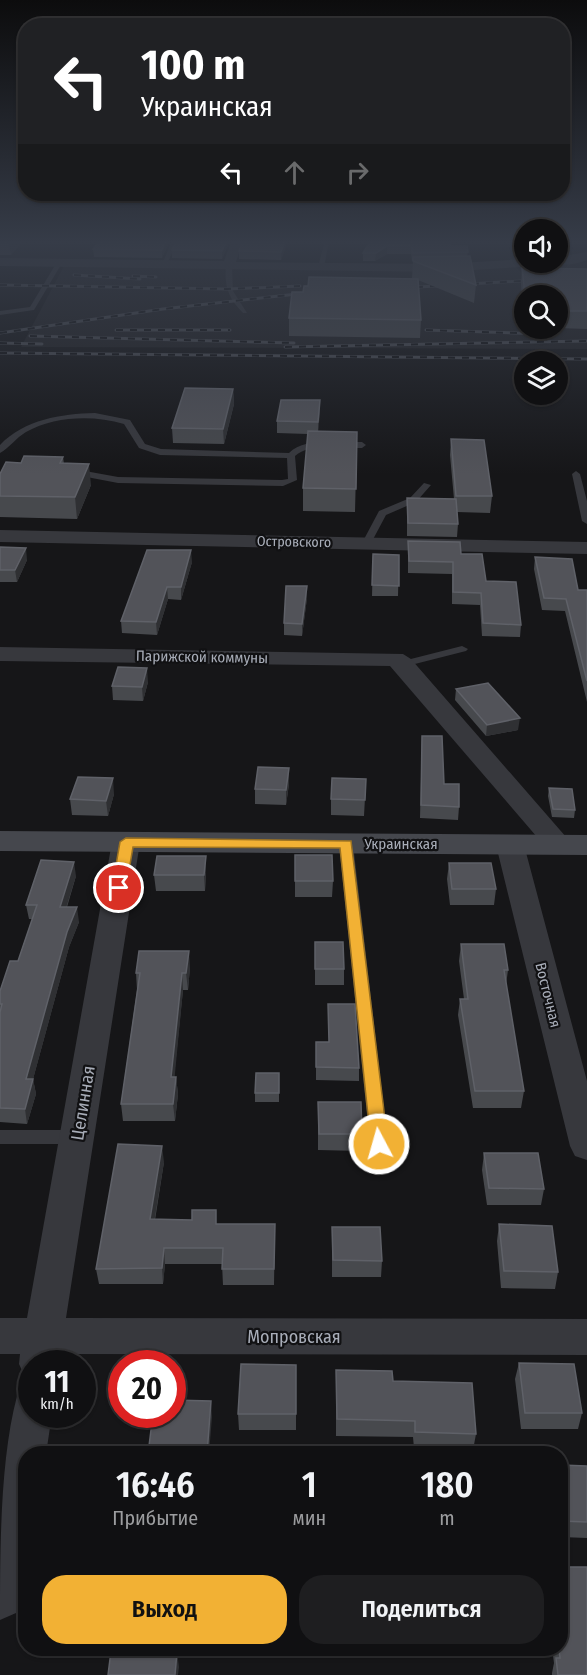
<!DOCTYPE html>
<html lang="ru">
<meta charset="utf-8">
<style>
body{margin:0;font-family:"Fira Sans Condensed",sans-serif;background:#1e1e20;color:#f1f3f6;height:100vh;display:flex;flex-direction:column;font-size:22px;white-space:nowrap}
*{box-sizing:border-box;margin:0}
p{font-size:20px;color:#9c9d9f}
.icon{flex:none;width:33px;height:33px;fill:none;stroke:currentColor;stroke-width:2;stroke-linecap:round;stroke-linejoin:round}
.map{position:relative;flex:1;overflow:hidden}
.sheet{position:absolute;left:18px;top:1446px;width:550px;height:210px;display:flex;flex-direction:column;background:#101012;border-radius:24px;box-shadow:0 2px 4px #0004,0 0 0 2px #303032}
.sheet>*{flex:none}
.banner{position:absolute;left:18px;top:18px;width:552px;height:183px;border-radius:24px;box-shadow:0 2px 4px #0004,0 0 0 2px #303032;background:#202124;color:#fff;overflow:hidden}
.tools{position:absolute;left:514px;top:219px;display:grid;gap:12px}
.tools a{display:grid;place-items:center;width:54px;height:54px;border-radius:50%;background:#101012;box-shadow:0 2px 4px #0004,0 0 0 2px #303032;font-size:30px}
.speed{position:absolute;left:18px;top:1350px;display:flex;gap:12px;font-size:30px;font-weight:700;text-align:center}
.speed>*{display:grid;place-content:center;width:78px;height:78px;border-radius:50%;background:#101012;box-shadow:0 2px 4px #0004,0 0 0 2px #303032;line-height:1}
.speed small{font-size:15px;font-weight:400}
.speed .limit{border:9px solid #d22;background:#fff;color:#111}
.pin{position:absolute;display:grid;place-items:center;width:51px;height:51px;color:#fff;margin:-26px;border:3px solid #fff;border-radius:50%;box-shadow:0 2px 6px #0007}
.me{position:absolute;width:66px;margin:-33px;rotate:354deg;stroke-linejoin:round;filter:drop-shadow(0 0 4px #0008)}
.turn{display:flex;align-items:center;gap:21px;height:126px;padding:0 24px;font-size:27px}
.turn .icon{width:78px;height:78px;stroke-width:2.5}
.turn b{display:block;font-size:42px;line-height:51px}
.lanes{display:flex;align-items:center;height:57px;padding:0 24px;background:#0003;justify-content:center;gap:30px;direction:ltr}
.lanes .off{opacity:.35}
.eta{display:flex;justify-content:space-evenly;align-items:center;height:102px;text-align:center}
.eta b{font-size:36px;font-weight:600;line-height:42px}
.cta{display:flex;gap:12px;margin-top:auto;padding:12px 24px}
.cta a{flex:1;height:69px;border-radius:24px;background:#f2b134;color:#111;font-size:24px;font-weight:600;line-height:69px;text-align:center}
.cta a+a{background:#1e1e20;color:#f1f3f6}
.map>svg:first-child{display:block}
.built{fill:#222225;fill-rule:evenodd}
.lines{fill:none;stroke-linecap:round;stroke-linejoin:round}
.lane{fill:#37383d;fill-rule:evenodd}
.street{fill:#37383d;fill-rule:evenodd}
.secondary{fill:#45474d;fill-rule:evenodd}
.rail-casing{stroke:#4a4c52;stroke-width:3}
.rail{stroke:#111113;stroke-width:2;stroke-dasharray:7;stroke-linecap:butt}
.wall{fill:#47494d}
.shaded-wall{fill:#2f3033}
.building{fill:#525359;stroke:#5f6168;stroke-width:1.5}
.route{fill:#f2b134;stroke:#9d7322;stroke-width:1.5}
.labels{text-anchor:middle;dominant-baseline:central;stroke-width:4.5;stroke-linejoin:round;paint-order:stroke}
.far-street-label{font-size:14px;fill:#a8adb8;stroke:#111113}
.street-label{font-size:15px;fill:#a8adb8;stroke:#111113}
.near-street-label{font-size:18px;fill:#a8adb8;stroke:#111113}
</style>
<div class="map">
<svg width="587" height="1675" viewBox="0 0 587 1675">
<rect width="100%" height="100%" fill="#161618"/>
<path class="built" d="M587,262V349L21,347L65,264L452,271ZM525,296H558V328H525Z"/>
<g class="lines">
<path class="lane" d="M172,240H178L167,264L162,265Z
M325,240L329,241L324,267L321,269L318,267Z
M57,262L62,263L34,310L0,315V311L30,307Z
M229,263L232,265L233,291L247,313H243C228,298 224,286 226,265Z
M95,413L130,420L145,444L161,449L289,453C305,436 341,443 362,442L366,445L362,448C343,448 310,442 295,456L297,480L283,486L118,483L71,474L70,472L74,469L118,477L282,480L288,479L287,458L160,455L139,448L124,424C93,415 55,416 26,432C16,438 9,448 0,453V445C25,419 61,414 95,413Z
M576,471L580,474L587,501V524L582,521L572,474Z
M424,483L431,485L416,502L386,515L370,545H364L362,543L379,511L410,498Z
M462,646L468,649L466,651L403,667L397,664L399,662Z
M346,840L353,844L388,1144L385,1149L379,1151L373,1149L370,1144L339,844Z
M0,1130H76L82,1132L85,1137L82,1142L76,1144H0Z"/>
<path class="street" d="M232,240H243L236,262L442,264L525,259V262H542L536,266L442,272L0,266V258L224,261Z
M587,252V260C577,264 563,267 553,262H558V257Z
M0,530L587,542V554L0,542Z
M0,647L403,654L411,659L573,845L569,851L559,853L549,851L390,666L0,661Z
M126,834L136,836L140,842L66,1318L587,1319V1355L61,1354L59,1364H32V1380L25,1377L19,1364L20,1354H0V1318H27L112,842L116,836Z
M510,837L520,839L524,845L587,1081V1160L575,1156L570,1146L496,845L500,839Z
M32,1390V1414H52L46,1454H26L23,1597L16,1613L0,1620C0,1551 0,1460 17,1396Z"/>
<path class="secondary" d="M0,831L587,835V855L0,851Z"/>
<g class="rail-casing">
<path id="rail" d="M74,275L140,279
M133,276L156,277
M0,285L227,289L300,286
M402,288L537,280
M116,330H230
M426,330L543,334
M0,333L163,309L306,293
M30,336L294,343
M0,343L42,344
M285,347L587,341
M0,353L587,359"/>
</g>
<use href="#rail" class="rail"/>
</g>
<path class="wall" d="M0,240H24L11,255H0Z
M170,240L162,258L94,257L93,249Z
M230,240L222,259L172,258V250Z
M243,240H324H288L281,260L239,259V251Z
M329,240H449L451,246L468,252L467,256L476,285L474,303L418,280L421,320L420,338L289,336V318L303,292L414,279L412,278L413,261H412L411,254H387L375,261H363V253L370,241H331Z
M522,268L587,269V329L558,328V296H525V311H523L521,284Z
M233,389L234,404L224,444L173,443L172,428Z
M320,400L318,431L357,432L355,512L303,511V488L308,434L277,433V421Z
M451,439L492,496L490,513L457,512L458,524L457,537L407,536V498L454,499L450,455Z
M63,457L64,464L91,485L77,519L0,517V474L21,463Z
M408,541L461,554L486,581L521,625L520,637L482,636L480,605L452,604V574L408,573Z
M0,547L27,560L17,582H0Z
M373,554L399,555L398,596H372Z
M535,557L578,590H587V702L565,611L542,610L534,569Z
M192,562L181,600L168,599L157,635L122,633L121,621Z
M307,598L302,636L284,635V623Z
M148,682L143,701L113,700L112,686Z
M456,689L518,730L486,736L455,700Z
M422,736L444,784L459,807L458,820L420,818Z
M289,768V784L286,805L255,804V789Z
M366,779L364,816L331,815V799Z
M549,788L575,810L574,818L552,817L548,796Z
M114,794L108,816L72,815L70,799Z
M295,855L333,881L332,897H295Z
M206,856V872L205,891H156L154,875Z
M449,863L496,889L494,905H450L447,879Z
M76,876L67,907L79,922L69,947L33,1079L36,1094L27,1124L0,1122V991L18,961L32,919H29L26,905Z
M315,942L344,969V985H315Z
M461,944L508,970L506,985L524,1091L521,1108H473L458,1015L460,999H464L459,961Z
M190,967L188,990H183L174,1077H176L178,1094L175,1121H123L121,1104L137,990L136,973Z
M328,1004L359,1068V1081L316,1080V1042H329Z
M279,1073V1102H255V1093Z
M318,1102L362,1134L361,1151L318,1150Z
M484,1153L544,1189L541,1205H487L482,1170Z
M164,1162L155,1220L217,1224H275L274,1285H223L222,1264H165L163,1284H99L96,1269Z
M499,1224L558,1272L555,1289L501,1288L497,1241Z
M332,1227L382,1261L381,1277H332Z
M519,1363L582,1413L578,1429H521L515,1379Z
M296,1365V1430H239L238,1414Z
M336,1370L476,1434L473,1450L414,1448L413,1437L336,1436Z
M561,1465L587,1466V1538L561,1537Z
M552,1648H561L587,1675H552V1673L554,1663Z"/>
<path class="shaded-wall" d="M13,240H24L11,255L9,244Z
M166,240H170L162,258V250Z
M227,240H230L222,259V251Z
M285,240H288L281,260V252Z
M387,246V254L375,261L376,253Z
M233,389L234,404L224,444L223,429Z
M320,400V412L318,434V422Z
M89,464L91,485L77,519L75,497Z
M26,548L27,560L17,582L15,570Z
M191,550L192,562L181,600V587Z
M307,586V598L302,636V624Z
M167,587L168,599L157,635L156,622Z
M147,668L148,682L143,701L142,687Z
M520,718L518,730L486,736L487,725Z
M289,768V784L286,805V790Z
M113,778L114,794L108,816L106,801Z
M206,856V872L205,891L204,875Z
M74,862L76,876L62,921L60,907Z
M77,907L79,922L69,947L29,1094L26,1079L67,932Z
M189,951L190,967L188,990L186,973Z
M182,973L183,990L173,1094L171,1077Z
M176,1077L178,1094L175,1121L173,1104Z
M33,1079L36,1094L27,1124L25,1109Z
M162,1146L164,1162L152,1235L150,1219Z
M164,1248L165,1264L163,1284L162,1268Z
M211,1401L212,1417L209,1454H207Z
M177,1652L179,1667L178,1675H175Z"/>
<path class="building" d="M0,240H13L9,244H0Z
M100,240H166L162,250L93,249Z
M177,240H227L222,251L172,250Z
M243,240H285L281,252L239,251Z
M371,240H449L451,246H467L468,252L412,253V246H387L376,253H363Z
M470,256L476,285L413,261V257Z
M522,268L587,269V311H558V296H535V294H525Z
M309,277L418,279L421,320L289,318L292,292H303L304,286H308Z
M185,388L233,389L223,429L172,428Z
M281,400H320L318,422L277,421Z
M308,431L357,432L356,489L303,488Z
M451,439L484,440L492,496H456Z
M24,456L63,457L60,463L89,464L75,497L0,496V474L6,462L21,463Z
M407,498L456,499L458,524L408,523Z
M408,541L460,542L461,554H482L486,581L516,582L521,625L483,623L481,593L453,592V562L409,561Z
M0,547L26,548L15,570H0Z
M147,550H191L181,587H167L156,622L121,621Z
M373,554L399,555V586L372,585Z
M535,557L572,559L578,590H587V681L566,599L544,598Z
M286,586H307L302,624L284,623Z
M118,667L147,668L142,687L112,686Z
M488,683L520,718L487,725L456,689Z
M422,736H442L444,784H459V807L421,805Z
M258,767L289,768L286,790L255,789Z
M78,777L113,778L106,801L70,799Z
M332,778L366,779L365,800L331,799Z
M549,788L572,789L575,810L553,809Z
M295,855H332L333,881H295Z
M157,856H206L204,875H154Z
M41,860L74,862L60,907H77L67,932L26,1079H33L25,1109L0,1108V1012L2,1004H0V991L10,961H18L37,905H26Z
M449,863H491L496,889H452Z
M315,942H343L344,969H315Z
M461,944H504L508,970H504L524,1091H475L460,999H468Z
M139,951H189L186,973H182L171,1077H176L173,1104H121L140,973H136Z
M328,1004H355L359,1068L316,1067V1042H329Z
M256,1073H279V1093H255Z
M318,1102H361L362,1134H319Z
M118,1144L162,1146L150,1219L192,1220V1210H216V1224H275L274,1269H222L223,1248H164L162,1268L96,1269Z
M484,1153H538L544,1189L489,1188Z
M499,1224L552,1226L558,1272L504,1271Z
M332,1227H380L382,1261L333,1260Z
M519,1363L574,1364L582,1413H525Z
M241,1364L296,1365V1414H238Z
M336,1370L392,1371L393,1381L472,1383L476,1434L415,1432V1421L337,1419Z
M172,1400L211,1401L207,1454H148L153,1414H172Z
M561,1465L587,1466V1522L561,1521Z
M561,1567H587V1675H558L556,1658H560L559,1648H561Z
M111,1651L177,1652L175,1675H108Z"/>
<linearGradient id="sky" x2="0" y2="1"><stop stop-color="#0c0c0d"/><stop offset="0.51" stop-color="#363c48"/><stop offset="1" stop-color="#363c48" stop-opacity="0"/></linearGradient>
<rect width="587" height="474" fill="url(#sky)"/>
<path class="route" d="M126,838L351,841L388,1144L386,1149H373L371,1144L340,848L133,847L126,888L119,892L112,888L120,842Z"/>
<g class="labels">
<g class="far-street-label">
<text transform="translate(294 542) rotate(1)">Островского</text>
</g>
<g class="street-label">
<text transform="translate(202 657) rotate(1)">Парижской коммуны</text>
<text x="401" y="844">Украинская</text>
<text transform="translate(548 995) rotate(76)">Восточная</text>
</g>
<g class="near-street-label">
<text transform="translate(83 1103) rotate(-81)">Целинная</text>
<text x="294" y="1337">Мопровская</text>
</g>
</g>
</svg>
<div class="tools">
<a><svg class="icon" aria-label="sound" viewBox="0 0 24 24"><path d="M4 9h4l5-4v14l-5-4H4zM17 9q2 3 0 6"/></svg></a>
<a><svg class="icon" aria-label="search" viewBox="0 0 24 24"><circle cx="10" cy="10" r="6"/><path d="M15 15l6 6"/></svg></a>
<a><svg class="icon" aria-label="layers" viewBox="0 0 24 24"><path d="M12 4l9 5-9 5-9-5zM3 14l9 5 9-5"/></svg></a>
</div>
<div class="speed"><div>11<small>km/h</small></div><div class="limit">20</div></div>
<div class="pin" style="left:119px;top:888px;background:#d93025"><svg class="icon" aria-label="arrive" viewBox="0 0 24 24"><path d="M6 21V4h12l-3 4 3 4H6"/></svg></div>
<svg class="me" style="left:379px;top:1144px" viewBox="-20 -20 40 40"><circle r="17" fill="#f2b134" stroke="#fff" stroke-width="3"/><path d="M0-11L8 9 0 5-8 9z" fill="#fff"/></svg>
<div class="banner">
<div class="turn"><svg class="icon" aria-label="left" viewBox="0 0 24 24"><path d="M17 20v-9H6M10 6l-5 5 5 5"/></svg><div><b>100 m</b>Украинская</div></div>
<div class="lanes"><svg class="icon" aria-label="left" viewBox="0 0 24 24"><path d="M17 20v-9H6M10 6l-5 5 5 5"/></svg><svg class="icon off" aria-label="ahead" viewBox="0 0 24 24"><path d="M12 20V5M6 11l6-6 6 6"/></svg><svg class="icon off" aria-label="right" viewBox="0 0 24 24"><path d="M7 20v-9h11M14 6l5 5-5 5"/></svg></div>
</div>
<section class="sheet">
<div class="eta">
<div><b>16:46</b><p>Прибытие</p></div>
<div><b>1</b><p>мин</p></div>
<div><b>180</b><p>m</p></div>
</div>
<div class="cta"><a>Выход</a><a>Поделиться</a></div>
</section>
</div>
